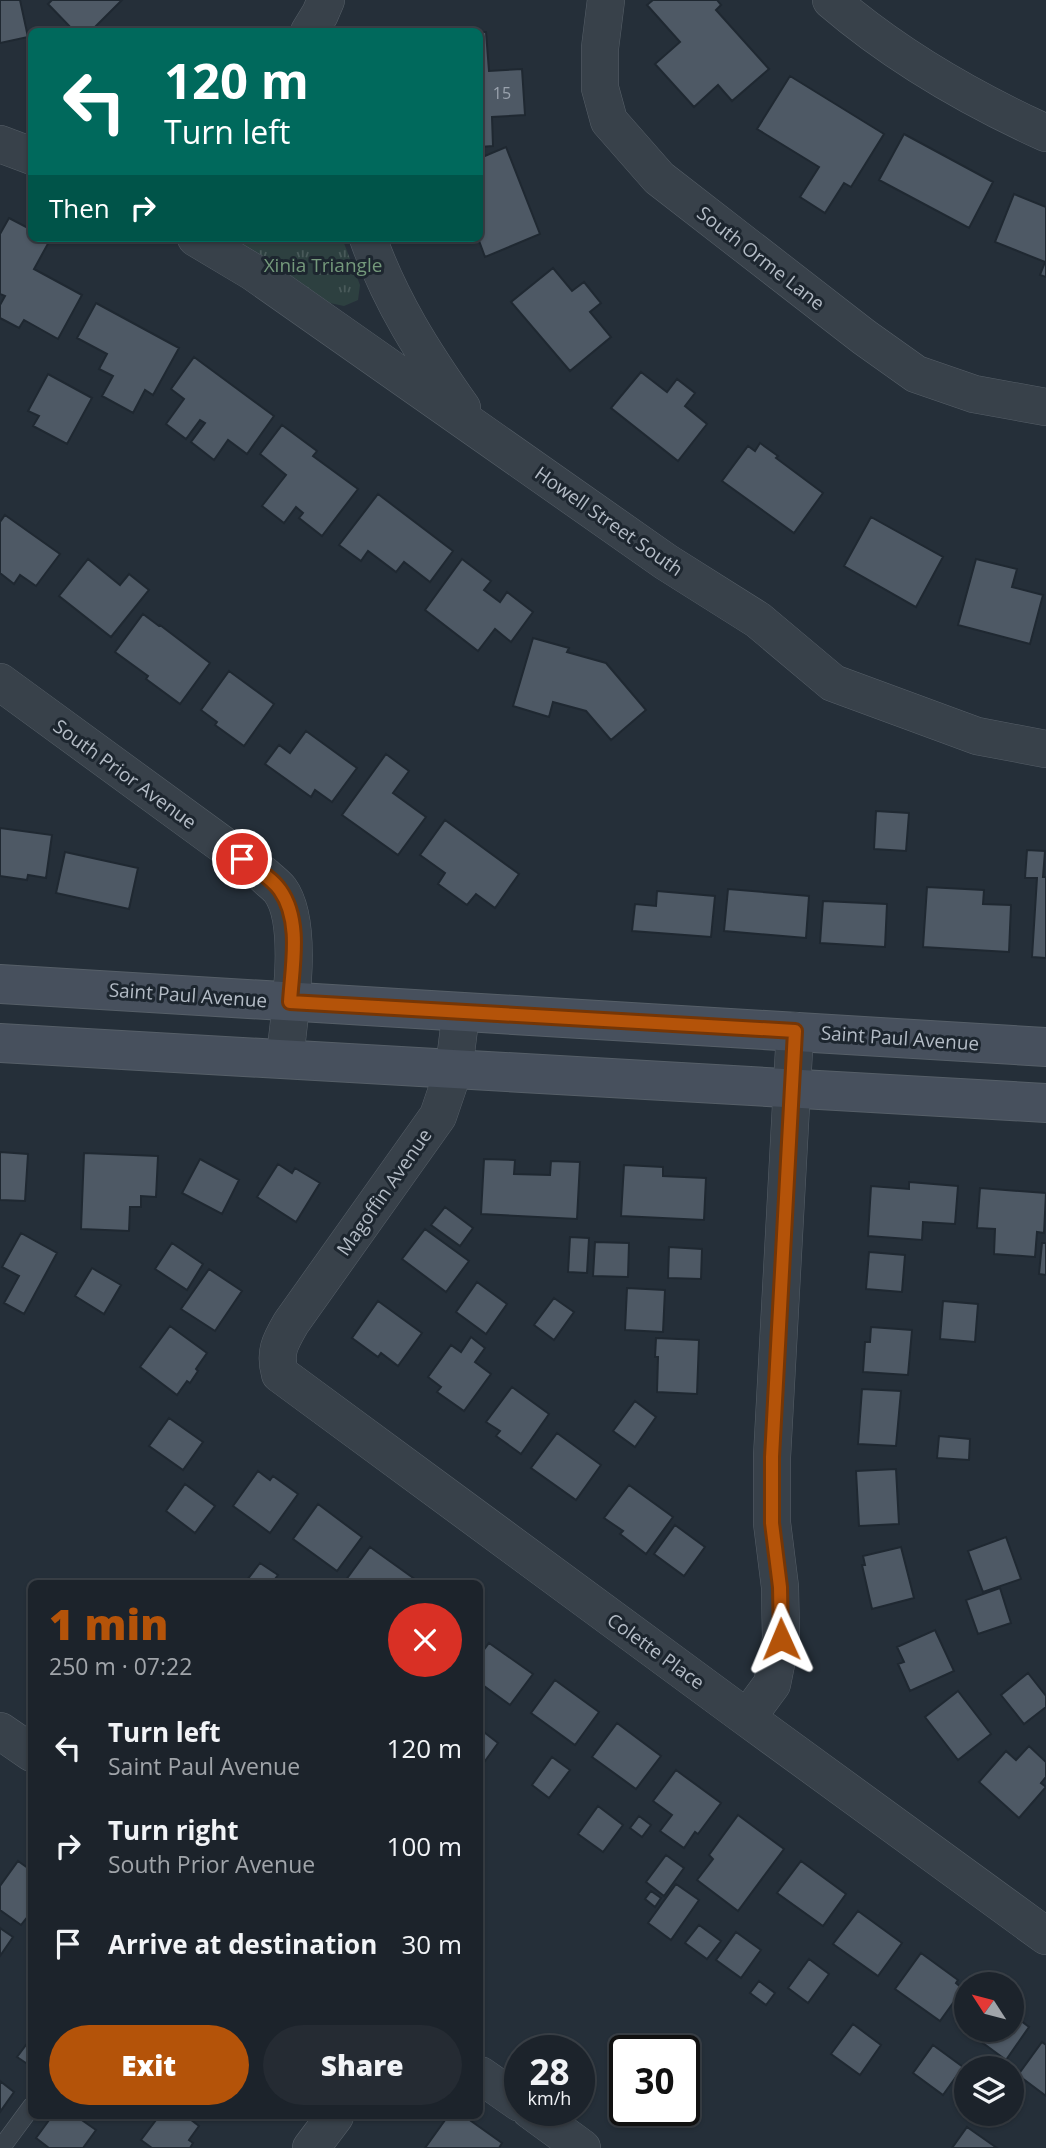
<!DOCTYPE html>
<meta charset="utf-8">
<style>
body{margin:0;font-family:"Open Sans",sans-serif;background:#252b33;color:#f1f3f6;height:100vh;display:flex;flex-direction:column;font-size:26px;white-space:nowrap}
*{box-sizing:border-box;margin:0}
p{font-size:23px;color:#a0a4a9}
.icon{flex:none;width:38px;height:38px;fill:none;stroke:currentColor;stroke-width:2;stroke-linecap:round;stroke-linejoin:round}
.map{position:relative;flex:1;overflow:hidden}
.sheet{position:absolute;left:28px;top:1580px;width:455px;height:539px;display:flex;flex-direction:column;background:#1c232b;border-radius:10px;box-shadow:0 2px 5px #0004,0 0 0 2px #3a4047}
.sheet>*{flex:none}
.hud{position:absolute;left:28px;top:28px;width:455px;height:214px;border-radius:10px;box-shadow:0 2px 5px #0004,0 0 0 2px #3a4047;background:#00695c;color:#fff;overflow:hidden}
.needle{width:46px;rotate:306deg}
.controls{position:absolute;left:954px;top:1972px;display:grid;gap:14px}
.controls a{display:grid;place-items:center;width:70px;height:70px;border-radius:50%;background:#1c232b;box-shadow:0 2px 5px #0004,0 0 0 2px #3a4047;font-size:35px}
.speed{position:absolute;left:504px;top:2035px;display:flex;gap:14px;font-size:35px;font-weight:700;text-align:center}
.speed>*{display:grid;place-content:center;width:91px;height:91px;border-radius:50%;background:#1c232b;box-shadow:0 2px 5px #0004,0 0 0 2px #3a4047;line-height:1}
.speed small{font-size:18px;font-weight:400}
.speed .limit{border:4px solid #111;border-radius:10px;background:#fff;color:#111}
.pin{position:absolute;display:grid;place-items:center;width:60px;height:60px;color:#fff;margin:-30px;border:4px solid #fff;border-radius:50%;box-shadow:0 2px 7px #0007}
.me{position:absolute;width:77px;margin:-38px;rotate:359deg;stroke-linejoin:round;filter:drop-shadow(0 0 5px #0008)}
.turn{display:flex;align-items:center;gap:24px;height:147px;padding:0 21px;font-size:32px}
.turn .icon{width:91px;height:91px;stroke-width:2.5}
.turn b{display:block;font-size:49px;line-height:60px}
.then{display:flex;align-items:center;height:66px;padding:0 21px;background:#0003;gap:14px;font-size:26px}
.round{display:grid;place-items:center;flex:none;width:74px;height:74px;border-radius:37px;background:#252b33}
.summary{display:flex;align-items:center;justify-content:space-between;height:119px;padding:0 21px}
h1{font-size:42px;font-weight:800;line-height:52px;color:#b45309}
.button{display:flex;gap:14px;margin-top:auto;padding:14px 21px}
.button a{flex:1;height:80px;border-radius:42px;background:#b45309;color:#fff;font-size:28px;font-weight:800;line-height:80px;text-align:center}
.button a+a{background:#252b33;color:#f1f3f6}
ul{padding:0;list-style:none}
li{display:flex;align-items:center;gap:21px;height:98px;padding:0 21px}
li div{flex:1}
li b{display:block;font-size:26px}
li em{font-style:normal}
.map>svg:first-child{display:block}
.park{fill:url(#park-tufts)}
.building{fill:#4e5965;stroke:#1f2831;stroke-width:2}
.lines{fill:none;stroke-linecap:round;stroke-linejoin:round}
.service-casing{stroke:#565f68;stroke-width:19}
.minor-casing{stroke:#565f68;stroke-width:38}
.secondary-casing{stroke:#565f68;stroke-width:40}
.service{stroke:#38414a;stroke-width:18}
.minor{stroke:#38414a;stroke-width:37}
.secondary{stroke:#47505d;stroke-width:38}
.route-casing{stroke:#753606;stroke-width:18}
.route{stroke:#b45309;stroke-width:12}
.labels{text-anchor:middle;dominant-baseline:central;stroke-width:6;stroke-linejoin:round;paint-order:stroke}
.number-label{font-size:16px;fill:#9aa3ae}
.street-label{font-size:19px;fill:#b4bcc6;stroke:#1d262f}
.park-label{font-size:19px;fill:#74997b;stroke:#1d262f}
</style>
<div class="map">
<svg width="1046" height="2148" viewBox="0 0 1046 2148">
<defs>
<pattern id="park-tufts" width="24" height="20" patternUnits="userSpaceOnUse" patternTransform="scale(1.75)"><rect width="24" height="20" fill="#2d4040"/><path d="M3 7l-1-3M5 7V3M7 7l1-3M15 17l-1-3M17 17v-4M19 17l1-3" fill="none" stroke="#495a5a"/></pattern>
</defs>
<rect width="100%" height="100%" fill="#252f39"/>
<path class="park" d="M231,238H342L360,285L358,300L344,306L330,303L257,252Z"/>
<path class="building" d="M0,0H20L28,37L0,43Z
M52,0H122L90,32H75L48,4Z
M653,0H717L721,5L716,10L769,69L732,101L718,85L694,107L655,64L680,42L647,5Z
M480,32H486L489,71L522,69L525,115L492,117L493,146L480,147Z
M790,76L884,134L851,187L844,183L825,213L800,197L819,167L757,129Z
M904,134L993,182L969,228L879,180Z
M506,147L540,234L485,257L478,238H480V158Z
M1014,194L1046,207V277L1040,275L1045,262L995,242Z
M9,218L32,230V238H46L50,240L34,269L82,295L58,339L24,320L19,328L0,318V305L5,296L0,294V234Z
M553,268L572,291L584,282L601,303L590,312L611,337L570,371L511,302Z
M96,303L179,348L153,395L145,390L133,413L102,396L113,376L99,369L107,354L77,338Z
M194,357L274,416L247,454L228,440L214,460L191,442L205,423L200,420L186,439L166,424L184,399L171,389Z
M641,372L667,392L677,379L695,393L685,406L707,424L678,461L611,408Z
M48,374L92,398L67,444L33,426L39,416L28,411Z
M282,425L317,451L313,456L358,489L322,536L299,518L303,513L296,507L284,523L262,506L286,475L260,454Z
M760,443L778,456L776,458L823,493L794,533L722,481L748,446L755,451Z
M378,494L453,551L430,582L404,562L396,572L368,551L361,561L339,545Z
M5,515L60,554L36,586L20,575L14,584L0,573V522Z
M871,517L943,557L916,607L844,566Z
M88,559L120,585L129,574L149,590L111,637L59,596Z
M462,559L491,581L484,590L500,602L507,592L533,612L511,642L495,629L478,651L425,610Z
M976,559L1017,569L1012,587L1043,595L1030,644L958,625Z
M143,614L159,626L160,625L210,663L180,704L146,679L148,676L115,652Z
M533,638L569,648L567,652L606,663L646,710L611,740L586,711L553,702L549,717L513,706Z
M229,671L274,704L244,746L215,725L217,722L201,710Z
M306,731L357,768L332,802L315,790L311,797L265,764L279,745L290,753Z
M386,754L409,771L393,793L426,817L398,855L342,815Z
M876,811L909,813L906,851L874,849Z
M445,820L519,874L495,908L476,894L467,905L438,884L445,873L420,855Z
M0,828L52,835L46,878L28,875L27,880L0,876Z
M1027,850L1045,851L1043,877H1046V958L1032,957L1037,878H1025Z
M65,852L138,868L129,909L56,893Z
M927,887L984,890L983,904L1011,905L1009,952L923,947Z
M728,889L809,896L806,938L724,931Z
M657,891L715,896L711,937L632,931L635,904L656,906Z
M823,901L887,904L885,947L820,943Z
M0,1152L28,1154L25,1201L0,1200Z
M84,1153L158,1156L156,1197L141,1196V1207H130L129,1231L81,1229Z
M200,1159L239,1180L222,1214L182,1193Z
M484,1159L515,1160L514,1174L550,1175L551,1161L580,1162L577,1219L481,1214Z
M278,1164L292,1173L295,1168L320,1183L296,1222L257,1197Z
M624,1165L663,1167V1176L706,1178L704,1220L621,1216Z
M909,1182L958,1186L955,1224L923,1222L922,1240L868,1236L871,1186L909,1189Z
M980,1188L1046,1193L1044,1233L1037,1232L1035,1257L994,1254L995,1229L977,1228Z
M445,1207L473,1228L460,1246L431,1225Z
M425,1229L469,1261L446,1292L402,1259Z
M21,1233L57,1253L24,1314L4,1303L19,1276L2,1267Z
M570,1237L589,1238L587,1273L568,1272Z
M595,1242L629,1243L628,1277L593,1276Z
M172,1243L203,1264L187,1290L155,1269Z
M1042,1243H1046V1275L1039,1274Z
M669,1247L702,1249L701,1279L668,1278Z
M869,1252L905,1255L902,1292L866,1289Z
M92,1268L121,1285L104,1314L75,1296Z
M209,1269L242,1291L215,1331L181,1309Z
M477,1282L507,1304L486,1334L456,1312Z
M627,1288L665,1290L663,1332L625,1330Z
M554,1298L574,1312L554,1340L534,1325Z
M378,1301L422,1333L398,1366L381,1353L378,1357L352,1338Z
M943,1301L978,1304L975,1342L940,1339Z
M170,1326L207,1353L196,1369L198,1371L190,1383L187,1381L177,1395L140,1367Z
M871,1327L912,1330L908,1375L863,1372L865,1342H870Z
M471,1337L485,1348L475,1362L491,1374L464,1411L437,1392L441,1387L428,1377L451,1345L461,1352Z
M656,1338L699,1340L697,1394L657,1392L658,1357H655Z
M512,1387L549,1414L521,1454L496,1436L500,1431L486,1422Z
M862,1389L901,1391L896,1446L858,1444Z
M635,1401L656,1417L635,1447L613,1431Z
M169,1418L203,1442L183,1470L149,1446Z
M557,1433L601,1465L576,1500L531,1468Z
M939,1436L970,1439L969,1460L937,1458Z
M896,1469L899,1524L859,1526L856,1471Z
M258,1471L270,1480L273,1476L298,1494L270,1533L233,1506Z
M185,1484L215,1506L195,1533L166,1511Z
M629,1485L673,1517L646,1554L620,1534L623,1531L604,1518Z
M318,1504L362,1537L337,1571L293,1539Z
M675,1525L705,1547L684,1576L654,1554Z
M1006,1537L1021,1579L983,1592L968,1551Z
M370,1547L416,1580L413,1584H343Z
M901,1547L914,1598L872,1609L862,1565H865L863,1556Z
M260,1563L278,1575L271,1584H244Z
M1000,1588L1011,1623L978,1634L966,1600Z
M935,1630L954,1671L910,1691L898,1664L904,1662L897,1647Z
M489,1643L533,1674L510,1705L480,1683V1655Z
M1028,1673L1046,1696V1707L1024,1724L1001,1695Z
M555,1680L599,1712L575,1745L531,1713Z
M958,1691L991,1734L958,1760L925,1717Z
M617,1723L661,1756L636,1789L592,1757Z
M480,1729L498,1743L480,1768Z
M1029,1746L1046,1762V1777L1041,1783L1046,1787L1019,1818L979,1782L1006,1751L1016,1760Z
M552,1757L570,1770L549,1798L532,1785Z
M676,1770L721,1803L698,1834L695,1832L684,1848L660,1831L672,1815L653,1801Z
M598,1806L623,1825L603,1852L578,1834Z
M738,1815L784,1849L738,1911L697,1880L713,1859L709,1855Z
M639,1816L651,1825L642,1837L630,1828Z
M666,1855L684,1868L664,1896L646,1882Z
M18,1861L32,1871V1911L21,1925L0,1910V1886Z
M801,1861L846,1894L823,1926L777,1893Z
M676,1884L699,1900L671,1940L648,1923Z
M651,1891L661,1898L655,1907L645,1899Z
M858,1911L902,1943L878,1976L833,1944Z
M699,1925L721,1941L707,1959L685,1943Z
M0,1928L13,1937L0,1956Z
M736,1932L761,1950L741,1978L716,1960Z
M921,1953L958,1980L956,1983L963,1989L940,2021L895,1989Z
M809,1959L829,1974L808,2003L788,1988Z
M759,1981L775,1993L766,2005L750,1993Z
M1012,2014L1029,2027L1006,2060L961,2027L966,2019V2030H1012Z
M853,2024L881,2045L860,2075L831,2054Z
M32,2037V2067L17,2057Z
M1042,2042L1046,2045V2096L1018,2075Z
M933,2045L963,2067L943,2095L913,2073Z
M0,2081L14,2092L0,2112Z
M52,2116H76L96,2130L83,2148H49L36,2138Z
M150,2116H186L199,2126L189,2140L193,2143L190,2148H152L141,2140L156,2120Z
M448,2116H464L502,2143L499,2148H425Z
M967,2127L997,2148H952Z"/>
<g class="lines">
<g class="service-casing">
<path id="service" d="M1,2148L32,2106"/>
</g>
<g class="minor-casing">
<path id="minor" d="M606,0L600,48V88L609,121L659,178L864,337L916,374L974,394L1046,407
M831,0C895,55 969,98 1046,133
M309,32L320,14L326,0
M0,144L32,156
M196,238L253,272L666,562L758,620L833,683L977,736L1046,749
M368,238C390,301 424,354 462,408
M0,682L264,875C269,880 276,885 280,890C305,924 289,1016 285,1058
M461,1012L454,1069L438,1116L291,1323C280,1342 274,1352 280,1374L747,1718L1046,1936
M747,1718L772,1684L781,1639L780,1587L772,1523V1457L795,1031
M0,1731L32,1753
M480,2075L520,2103
M530,2110L582,2148
M311,2148L335,2116"/>
</g>
<g class="secondary-casing">
<path id="secondary" d="M0,984L1046,1047
M0,1043L1046,1103"/>
</g>
<use href="#service" class="service"/>
<use href="#minor" class="minor"/>
<use href="#secondary" class="secondary"/>
</g>
<g class="lines">
<g class="route-casing">
<path id="route" d="M242,859C254,868 271,877 280,890C302,921 292,967 290,1002L795,1031L772,1457V1523L780,1587L781,1639"/>
</g>
<use href="#route" class="route"/>
</g>
<g class="labels">
<g class="number-label">
<text x="502" y="93">15</text>
</g>
<g class="street-label">
<text transform="translate(761 258) rotate(38)">South Orme Lane</text>
<text transform="translate(609 521) rotate(35)">Howell Street South</text>
<text transform="translate(125 774) rotate(36)">South Prior Avenue</text>
<text transform="translate(188 995) rotate(4)">Saint Paul Avenue</text>
<text transform="translate(900 1038) rotate(4)">Saint Paul Avenue</text>
<text transform="translate(384 1192) rotate(-55)">Magoffin Avenue</text>
<text transform="translate(656 1651) rotate(36)">Colette Place</text>
</g>
<g class="park-label">
<text x="323" y="265">Xinia Triangle</text>
</g>
</g>
</svg>
<div class="controls">
<a><svg class="needle" viewBox="-14 -14 28 28"><path d="M0-13l5 13h-10z" fill="#e53935"/><path d="M0 13l5-13h-10z" fill="#a0a4a9"/></svg></a>
<a><svg class="icon" aria-label="layers" viewBox="0 0 24 24"><path d="M12 4l9 5-9 5-9-5zM3 14l9 5 9-5"/></svg></a>
</div>
<div class="speed"><div>28<small>km/h</small></div><div class="limit">30</div></div>
<div class="pin" style="left:242px;top:859px;background:#d93025"><svg class="icon" aria-label="arrive" viewBox="0 0 24 24"><path d="M6 21V4h12l-3 4 3 4H6"/></svg></div>
<svg class="me" style="left:781px;top:1639px" viewBox="-20 -20 40 40"><path d="M0-17L14 15 0 8-14 15z" fill="#b45309" stroke="#fff" stroke-width="4"/></svg>
<div class="hud">
<div class="turn"><svg class="icon" aria-label="left" viewBox="0 0 24 24"><path d="M17 20v-9H6M10 6l-5 5 5 5"/></svg><div><b>120 m</b>Turn left</div></div>
<div class="then">Then<svg class="icon" aria-label="right" viewBox="0 0 24 24"><path d="M7 20v-9h11M14 6l5 5-5 5"/></svg></div>
</div>
<section class="sheet">
<div class="summary"><div><h1>1 min</h1><p>250 m · 07:22</p></div><a class="round" style="background:#d93025;color:#fff"><svg class="icon" aria-label="close" viewBox="0 0 24 24"><path d="M6 6l12 12M18 6L6 18"/></svg></a></div>
<ul>
<li><svg class="icon" aria-label="left" viewBox="0 0 24 24"><path d="M17 20v-9H6M10 6l-5 5 5 5"/></svg><div><b>Turn left</b><p>Saint Paul Avenue</p></div><em>120 m</em></li>
<li><svg class="icon" aria-label="right" viewBox="0 0 24 24"><path d="M7 20v-9h11M14 6l5 5-5 5"/></svg><div><b>Turn right</b><p>South Prior Avenue</p></div><em>100 m</em></li>
<li><svg class="icon" aria-label="arrive" viewBox="0 0 24 24"><path d="M6 21V4h12l-3 4 3 4H6"/></svg><div><b>Arrive at destination</b></div><em>30 m</em></li>
</ul>
<div class="button"><a>Exit</a><a>Share</a></div>
</section>
</div>
